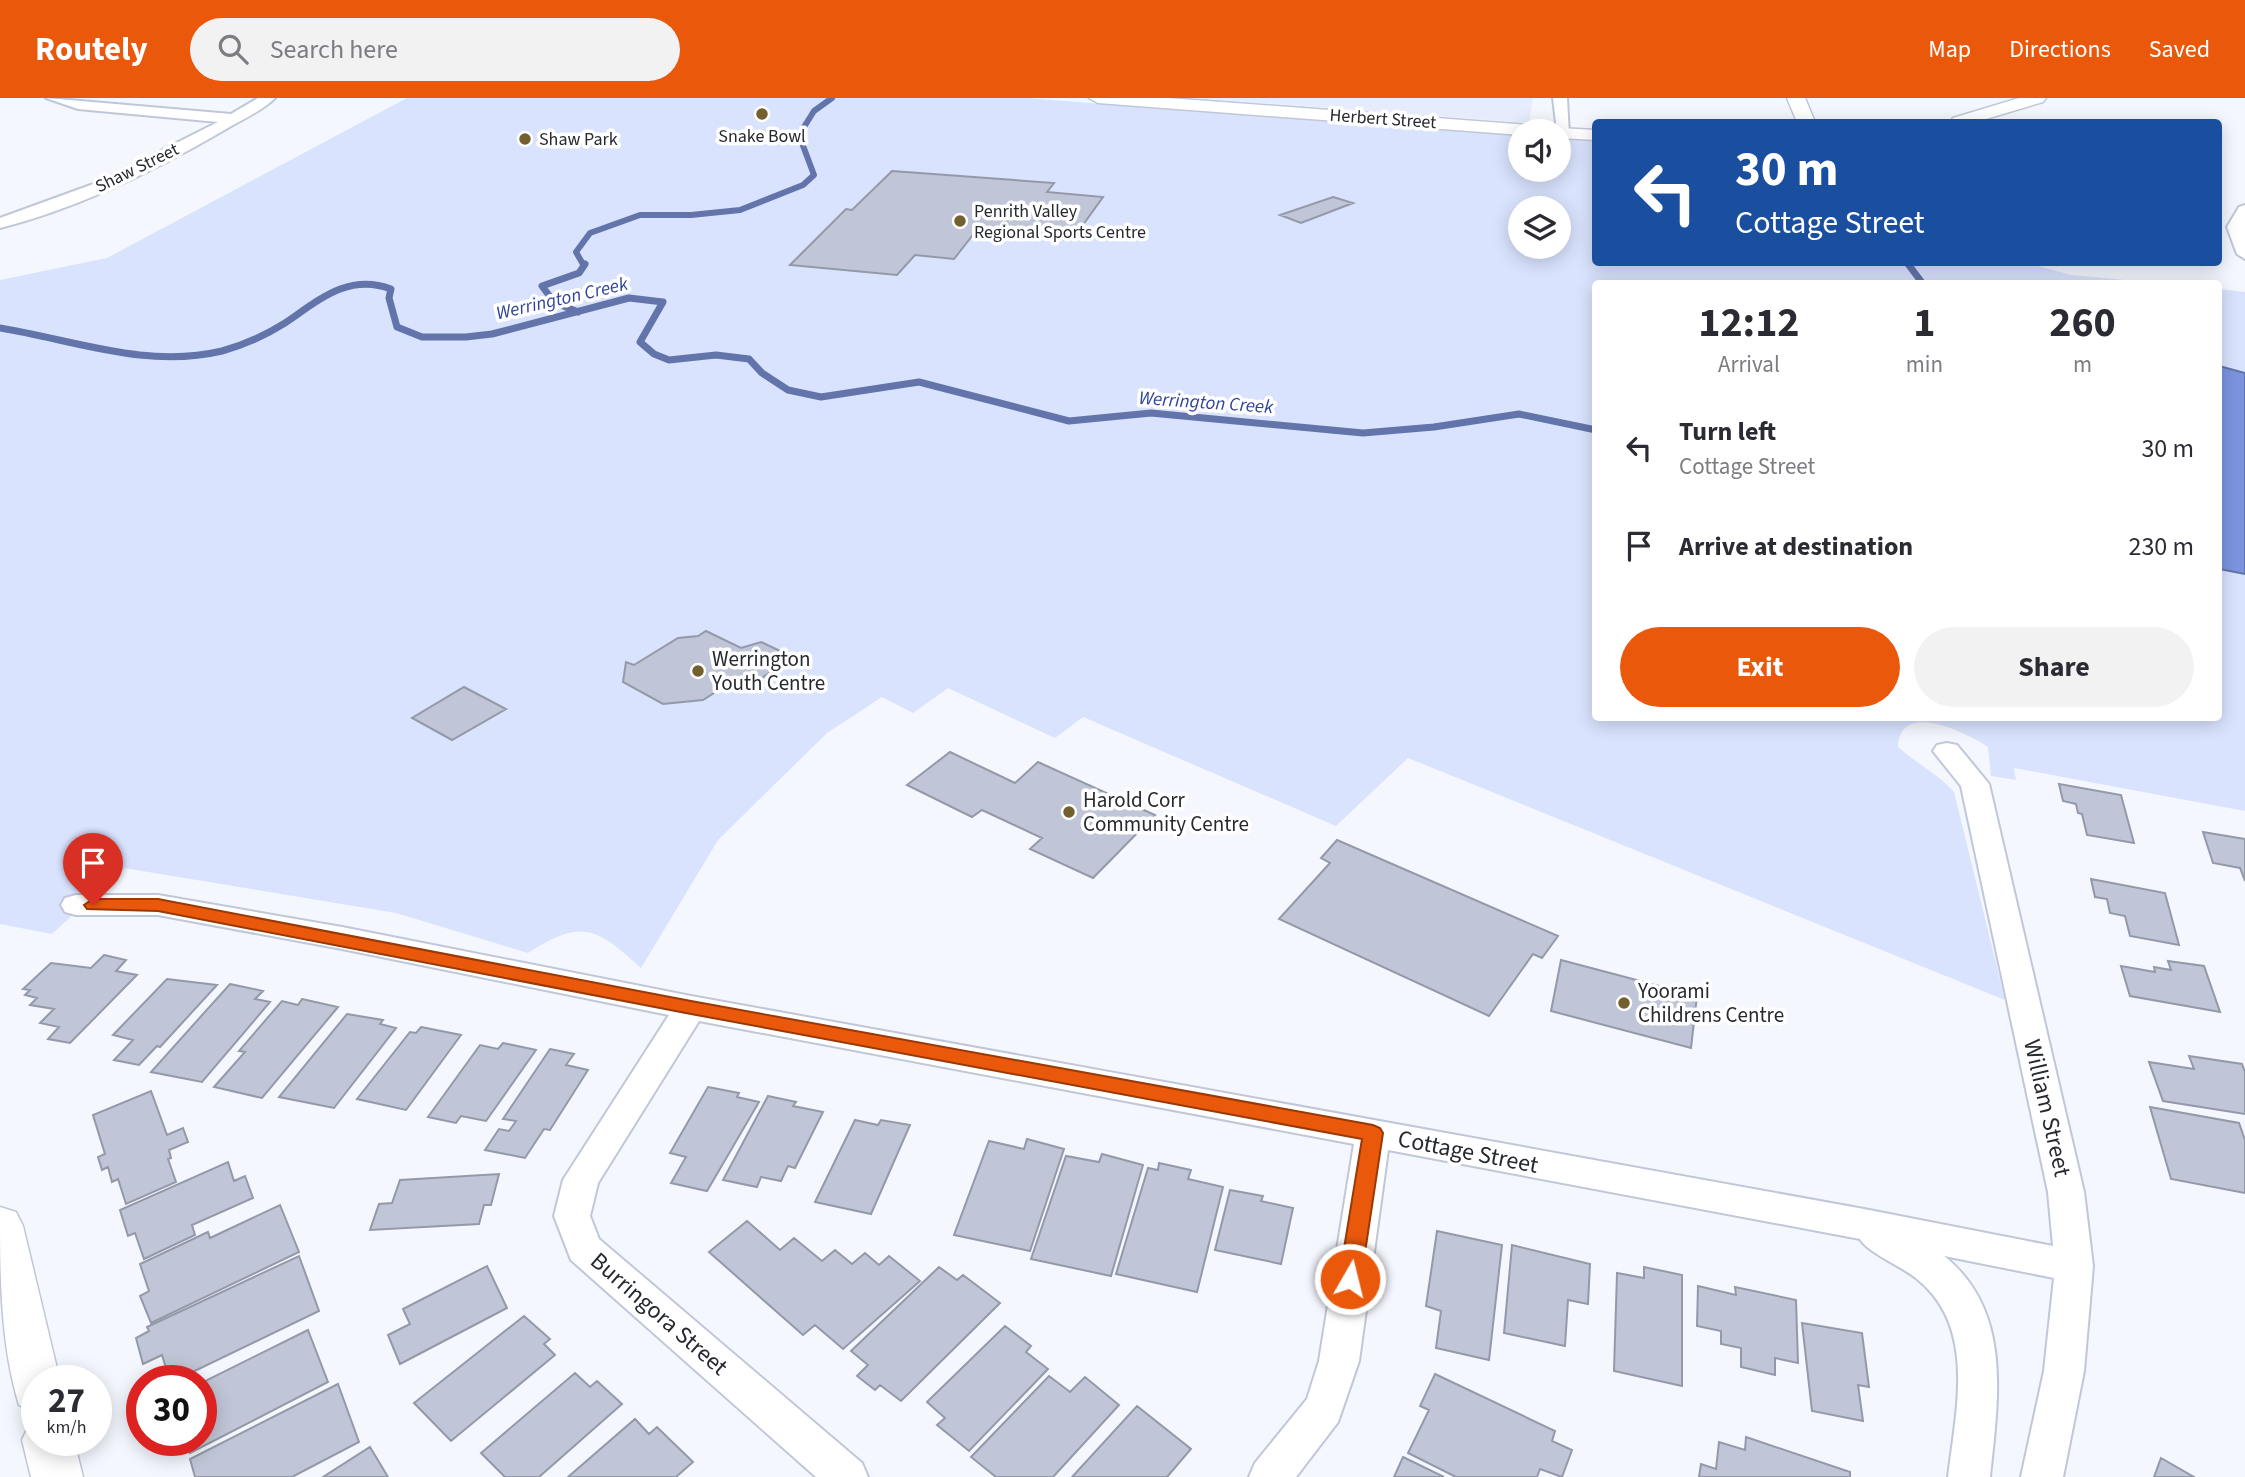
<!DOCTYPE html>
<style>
body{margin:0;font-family:"Source Sans 3",sans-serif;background:#f2f2f3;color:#2b2b33;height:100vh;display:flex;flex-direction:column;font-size:26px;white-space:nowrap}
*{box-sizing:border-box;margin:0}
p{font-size:23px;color:#7c7c81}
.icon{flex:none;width:38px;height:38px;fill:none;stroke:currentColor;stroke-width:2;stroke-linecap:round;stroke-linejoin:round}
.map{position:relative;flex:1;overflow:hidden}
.side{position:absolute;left:1592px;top:182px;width:630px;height:441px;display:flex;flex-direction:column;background:#fff;border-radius:7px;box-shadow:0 4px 18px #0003}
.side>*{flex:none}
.banner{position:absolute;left:1592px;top:21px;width:630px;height:147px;border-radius:7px;box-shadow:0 4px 18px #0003;background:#1a4fa0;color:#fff;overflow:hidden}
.controls{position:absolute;left:1508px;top:21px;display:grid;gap:14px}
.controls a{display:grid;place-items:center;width:63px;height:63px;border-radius:50%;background:#fff;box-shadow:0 4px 18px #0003;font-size:35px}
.speed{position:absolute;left:21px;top:1267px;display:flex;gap:14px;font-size:35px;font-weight:700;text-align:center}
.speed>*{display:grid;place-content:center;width:91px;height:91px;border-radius:50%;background:#fff;box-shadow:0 4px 18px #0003;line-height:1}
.speed small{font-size:18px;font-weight:400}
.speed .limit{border:10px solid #d22;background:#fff;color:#111}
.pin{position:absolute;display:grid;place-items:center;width:60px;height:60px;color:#fff;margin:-72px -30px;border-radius:50% 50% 50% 0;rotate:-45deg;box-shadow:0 0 7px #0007}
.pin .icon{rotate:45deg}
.me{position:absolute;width:77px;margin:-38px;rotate:8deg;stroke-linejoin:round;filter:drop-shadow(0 0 5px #0008)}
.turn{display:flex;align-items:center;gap:24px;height:147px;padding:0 28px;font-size:32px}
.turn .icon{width:91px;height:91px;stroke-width:2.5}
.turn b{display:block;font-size:49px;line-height:60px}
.eta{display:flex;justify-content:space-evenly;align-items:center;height:119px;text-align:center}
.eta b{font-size:42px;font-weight:700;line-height:49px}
.action{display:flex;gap:14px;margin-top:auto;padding:14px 28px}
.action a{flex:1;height:80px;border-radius:42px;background:#ea580c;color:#fff;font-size:28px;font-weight:700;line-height:80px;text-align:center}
.action a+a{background:#f2f2f3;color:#2b2b33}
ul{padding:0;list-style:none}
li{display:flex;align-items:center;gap:21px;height:98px;padding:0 28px}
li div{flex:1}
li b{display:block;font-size:26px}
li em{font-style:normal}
header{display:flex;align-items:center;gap:42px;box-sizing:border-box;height:98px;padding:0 35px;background:#ea580c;color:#fff}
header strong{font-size:33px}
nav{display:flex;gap:38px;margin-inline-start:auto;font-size:24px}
.search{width:490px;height:63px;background:#f2f2f3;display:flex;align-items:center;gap:18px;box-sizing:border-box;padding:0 24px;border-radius:38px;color:#7c7c81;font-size:26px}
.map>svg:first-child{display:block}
.built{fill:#e6ecfb}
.green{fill:#d9e3fd;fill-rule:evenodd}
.water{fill:#7c94df;stroke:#6274aa;stroke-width:2}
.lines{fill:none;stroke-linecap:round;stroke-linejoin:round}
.stream-far1{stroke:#6274aa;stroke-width:6}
.stream{stroke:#6274aa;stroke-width:7}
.building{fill:#c0c6d7;stroke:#9399a9;stroke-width:2}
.minor-casing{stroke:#c0c7d8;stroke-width:4}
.tertiary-casing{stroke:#c0c7d8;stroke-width:3}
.minor{fill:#fff;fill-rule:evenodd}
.tertiary{fill:#fff;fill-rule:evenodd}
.route{fill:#ea580c;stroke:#983908;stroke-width:2}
.poi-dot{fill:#73602f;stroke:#fff;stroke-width:2.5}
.labels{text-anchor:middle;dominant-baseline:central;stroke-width:7;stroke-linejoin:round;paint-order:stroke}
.far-street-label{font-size:18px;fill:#272930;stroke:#fff}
.far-poi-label{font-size:18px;fill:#272930;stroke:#fff;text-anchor:start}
.far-water-label{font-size:19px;font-style:italic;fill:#2f449b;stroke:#fff}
.poi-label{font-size:21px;fill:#272930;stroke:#fff;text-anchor:start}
.near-street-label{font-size:24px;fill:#272930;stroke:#fff}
</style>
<header>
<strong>Routely</strong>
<div class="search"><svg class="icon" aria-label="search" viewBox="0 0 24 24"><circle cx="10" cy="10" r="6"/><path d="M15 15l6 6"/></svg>Search here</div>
<nav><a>Map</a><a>Directions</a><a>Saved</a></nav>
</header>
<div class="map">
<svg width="2245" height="1379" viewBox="0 0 2245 1379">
<rect width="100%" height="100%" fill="#f4f7fe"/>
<path class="built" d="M1196,0H1533L1529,25Z"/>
<path class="green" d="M407,0H1026L1521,38V72H1559V40L1596,43V164H2024L2071,177L2158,185L1596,186V620H2219V191L2245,194V713L2014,670L2016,682L1991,678L1988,649C1967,635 1900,601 1898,649C1916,665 1938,676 1954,694L2005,902L1408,660L1336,728L1083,619L1055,640L948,590L913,615L882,599L827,635L718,742L641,870C597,830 582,820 528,855L396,815L124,770L52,836L0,826V182L107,160ZM1521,110H1559V149H1521Z"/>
<path class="water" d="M2219,268L2245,275V476L2219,471Z"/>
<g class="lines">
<path class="stream-far1" d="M1907,164L1910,168
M584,168L576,154L590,135L640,117H691L740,112L803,87L814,77L799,37L814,13L832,0"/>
<path class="stream" d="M1908,166L1923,186
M578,214L554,204L542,188L579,175L585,166
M0,230C74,242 146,271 222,253C244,247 266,237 285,225C319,202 348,175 391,191L389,200L397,229L422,239H466L492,236L629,200L663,204L640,244L654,256L669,262L716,257L749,261L762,275L788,292L821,299L919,284L1069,323L1151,315L1363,335L1434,329L1519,316L1596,332"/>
</g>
<path class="building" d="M892,73L1054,85L1047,94L1103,99L1072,142L976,133L954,161L915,157L897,177L790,167L846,111L852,112Z
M1333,99L1353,105L1301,125L1280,117Z
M706,533L741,550L761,544L780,553V567L762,580L749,582L739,579L703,602L663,606L623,584L626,564L634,567L678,540L698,538Z
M464,589L506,611L452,642L412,620Z
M950,654L1015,685L1038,664L1155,717L1093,780L1030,751L1042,740L982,712L972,719L907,687Z
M2059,686L2121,697L2134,745L2087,737L2082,716L2078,715L2076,706L2063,703Z
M2203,734L2245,741V783L2240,770L2213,765Z
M1337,742L1558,838L1542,860L1533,856L1489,918L1279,821L1330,765L1321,760Z
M2091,781L2165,795L2179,847L2130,838L2125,818L2110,815L2107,801L2095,799Z
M104,857L126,862L116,873L137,877L70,945L48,941L59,929L40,925L54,911L30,907L37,900L25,897L30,892L23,891L51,865L91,870Z
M1561,862L1697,898L1691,950L1551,913Z
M2168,863L2204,868L2220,914L2130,898L2121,868L2155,874L2154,869L2171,872Z
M167,881L217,887L160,949L157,948L139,967L114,962L133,942L113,937Z
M230,886L263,893L255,901L270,904L202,984L151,974Z
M302,901L338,909L262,1000L214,989L245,954L239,953L282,903L298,907Z
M347,916L383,922L380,926L396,930L334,1010L279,999Z
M421,929L461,937L406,1012L357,1001L410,934L416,935Z
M503,945L536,952L486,1023L461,1018L456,1025L428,1019L480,947L498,951Z
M550,951L574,956L566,967L588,972L550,1032L544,1031L525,1060L485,1052L499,1031L509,1033L516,1023L503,1021Z
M2189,958L2242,966L2245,974V1016L2163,1003L2149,964L2194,971Z
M708,989L739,995L737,999L759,1004L707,1093L671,1085L686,1059L670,1055Z
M151,993L167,1037L183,1030L188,1044L169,1052L171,1060L168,1061L176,1084L126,1106L118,1081L112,1084L108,1069L102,1072L98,1059L105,1056L93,1017Z
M768,998L796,1004L793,1008L823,1014L795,1070L788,1068L781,1083L761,1079L757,1089L723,1082Z
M2150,1009L2239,1025L2245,1042V1095L2171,1081Z
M855,1022L878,1027L881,1022L910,1027L871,1116L815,1104Z
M1027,1041L1064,1051L1030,1153L954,1137L989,1043L1024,1051Z
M1102,1056L1143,1067L1111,1178L1031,1161L1066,1058L1099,1064Z
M228,1064L234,1083L245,1078L253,1100L192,1127L195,1137L144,1161L135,1135L128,1138L120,1112Z
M1159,1065L1191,1072L1188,1081L1223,1089L1197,1194L1116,1176L1148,1070L1158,1072Z
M499,1076L491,1107H484L479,1126L370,1132L379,1106L392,1105L400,1082Z
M1230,1092L1263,1098L1261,1103L1293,1110L1281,1166L1215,1152Z
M280,1107L299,1154L151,1225L140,1198L149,1193L140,1166L208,1134L210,1140Z
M747,1123L780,1152L794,1140L822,1163L835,1152L852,1166L865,1155L879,1167L889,1158L920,1183L843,1251L815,1227L803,1237L709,1154Z
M1437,1133L1502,1147L1489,1262L1436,1250L1441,1213L1426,1208Z
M1512,1147L1590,1166L1588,1206L1568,1202L1565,1248L1504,1235Z
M299,1158L319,1213L174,1283H170L162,1257L143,1266L136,1240L149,1233L147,1229Z
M487,1168L507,1210L400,1266L388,1237L410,1226L403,1211Z
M939,1169L957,1182L963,1177L1000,1205L901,1303L880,1287L875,1292L857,1278L868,1267L851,1253Z
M1644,1169L1682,1177V1288L1614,1273L1617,1175L1644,1180Z
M1698,1188L1736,1197L1735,1189L1796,1202L1798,1265L1775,1260V1277L1741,1269V1250L1721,1246V1233L1697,1228Z
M524,1218L550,1241L544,1246L555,1257L451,1343L414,1305Z
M1802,1225L1862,1235L1869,1289L1858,1287L1863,1323L1812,1313Z
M1005,1228L1031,1248L1026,1254L1048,1271L969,1353L937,1327L945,1320L927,1304Z
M308,1232L328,1284L190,1355L186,1342H201V1285Z
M575,1275L590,1289L597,1283L622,1306L539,1379H505L481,1355Z
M1435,1276L1555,1333L1552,1343L1572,1352L1562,1379L1540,1371L1537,1379H1456L1408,1355L1429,1312L1420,1308Z
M1049,1278L1070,1294L1085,1279L1119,1307L1053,1379H996L971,1359Z
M338,1286L359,1344L292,1379H195L190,1361Z
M1137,1308L1191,1351L1167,1379H1072Z
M635,1321L649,1336L657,1329L693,1364L676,1379H568Z
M1746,1339L1850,1374V1379H1699L1701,1366L1716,1371L1719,1344L1745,1352Z
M370,1349L388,1379H323Z
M1403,1359L1444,1379H1394Z
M2161,1360L2194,1379H2154Z"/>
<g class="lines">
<g class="minor-casing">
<path id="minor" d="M46,0L231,16L258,0H275C262,13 241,22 226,31C156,72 79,110 0,130V120L99,84L218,24L78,11Z
M1553,0H1567L1569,38H1559L1557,33Z
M2245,107V161L2237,156L2227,129L2239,109Z
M1947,645L1957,647L1989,686L2084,1094L2093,1168L2084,1273L2063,1379H2021L2044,1273L2054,1180L1944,1158C2013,1213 1998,1301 1990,1379H1948C1956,1312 1977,1229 1917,1181C1903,1169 1868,1155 1860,1141L1388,1052L1359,1263L1338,1324L1296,1379H1249L1255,1365L1307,1301L1319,1263L1354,1046L699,923L598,1085L590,1118L599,1141L862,1365L868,1379H816L571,1162L554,1118L563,1082L669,917L342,851L158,817H76L65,814L61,807L65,800L76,797H158L342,829L691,898L1864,1111L2053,1148L2048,1094L1961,688L1933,653L1937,647Z"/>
</g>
<g class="tertiary-casing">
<path id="tertiary" d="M1089,0H1168L1543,28L1552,33L1559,30L1596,32V42L1559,40V33H1521V37L1098,5Z
M1787,0H1805L1815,24H1797Z
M2019,0H2046L2043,4L1976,24H1950L1953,20Z
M0,1109L16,1114L23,1128L60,1283H37V1314L19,1307C0,1246 0,1174 0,1109Z
M37,1322V1342H74L83,1379H31L22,1342L30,1325Z"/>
</g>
<use href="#minor" class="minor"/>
<use href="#tertiary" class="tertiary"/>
</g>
<path class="route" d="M93,801H158L691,903L1373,1027L1380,1030L1383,1035L1361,1181L1357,1188L1350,1190L1342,1188L1339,1181L1362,1041L691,916L158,813L87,811L84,807Z"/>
<g class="poi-dot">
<circle cx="762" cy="16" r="7"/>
<circle cx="525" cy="41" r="7"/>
<circle cx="960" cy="123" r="7"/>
<circle cx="698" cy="573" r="7"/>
<circle cx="1069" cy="714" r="7"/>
<circle cx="1624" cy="905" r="7"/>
</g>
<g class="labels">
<g class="far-street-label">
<text transform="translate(1383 21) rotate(4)">Herbert Street</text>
<text transform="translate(137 70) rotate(-26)">Shaw Street</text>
</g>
<g class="far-poi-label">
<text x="762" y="38" text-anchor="middle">Snake Bowl</text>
<text x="539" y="41">Shaw Park</text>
<text x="974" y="113">Penrith Valley<tspan x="974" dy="21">Regional Sports Centre</tspan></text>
</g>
<g class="far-water-label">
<text transform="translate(562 201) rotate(-13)">Werrington Creek</text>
<text transform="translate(1206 305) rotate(4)">Werrington Creek</text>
</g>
<g class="poi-label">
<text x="712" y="561">Werrington<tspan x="712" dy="24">Youth Centre</tspan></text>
<text x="1083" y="702">Harold Corr<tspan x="1083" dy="24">Community Centre</tspan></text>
<text x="1638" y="893">Yoorami<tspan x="1638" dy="24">Childrens Centre</tspan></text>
</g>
<g class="near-street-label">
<text transform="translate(2047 1010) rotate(77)">William Street</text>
<text transform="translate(1468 1054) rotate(11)">Cottage Street</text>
<text transform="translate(659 1216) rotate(41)">Burringora Street</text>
</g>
</g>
</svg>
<div class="controls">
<a><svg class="icon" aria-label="sound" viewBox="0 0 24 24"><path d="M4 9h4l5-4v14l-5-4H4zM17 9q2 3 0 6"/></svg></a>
<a><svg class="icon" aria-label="layers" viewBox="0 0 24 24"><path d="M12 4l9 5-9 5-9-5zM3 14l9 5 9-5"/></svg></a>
</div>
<div class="speed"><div>27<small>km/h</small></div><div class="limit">30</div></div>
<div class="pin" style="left:93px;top:807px;background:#d93025"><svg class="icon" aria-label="arrive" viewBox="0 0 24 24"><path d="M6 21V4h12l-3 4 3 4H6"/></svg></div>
<svg class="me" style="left:1350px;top:1181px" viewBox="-20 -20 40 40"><circle r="17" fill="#ea580c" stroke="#fff" stroke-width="3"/><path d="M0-11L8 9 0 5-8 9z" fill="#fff"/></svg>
<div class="banner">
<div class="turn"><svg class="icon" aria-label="left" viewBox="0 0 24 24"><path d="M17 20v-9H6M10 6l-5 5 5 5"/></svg><div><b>30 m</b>Cottage Street</div></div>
</div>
<section class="side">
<div class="eta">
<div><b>12:12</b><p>Arrival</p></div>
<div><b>1</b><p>min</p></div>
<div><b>260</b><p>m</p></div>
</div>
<ul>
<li><svg class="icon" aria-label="left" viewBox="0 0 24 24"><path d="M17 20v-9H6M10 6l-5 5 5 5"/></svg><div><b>Turn left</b><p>Cottage Street</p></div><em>30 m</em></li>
<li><svg class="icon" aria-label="arrive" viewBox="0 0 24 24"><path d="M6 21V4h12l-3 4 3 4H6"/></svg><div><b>Arrive at destination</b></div><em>230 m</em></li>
</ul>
<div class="action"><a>Exit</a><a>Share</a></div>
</section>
</div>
